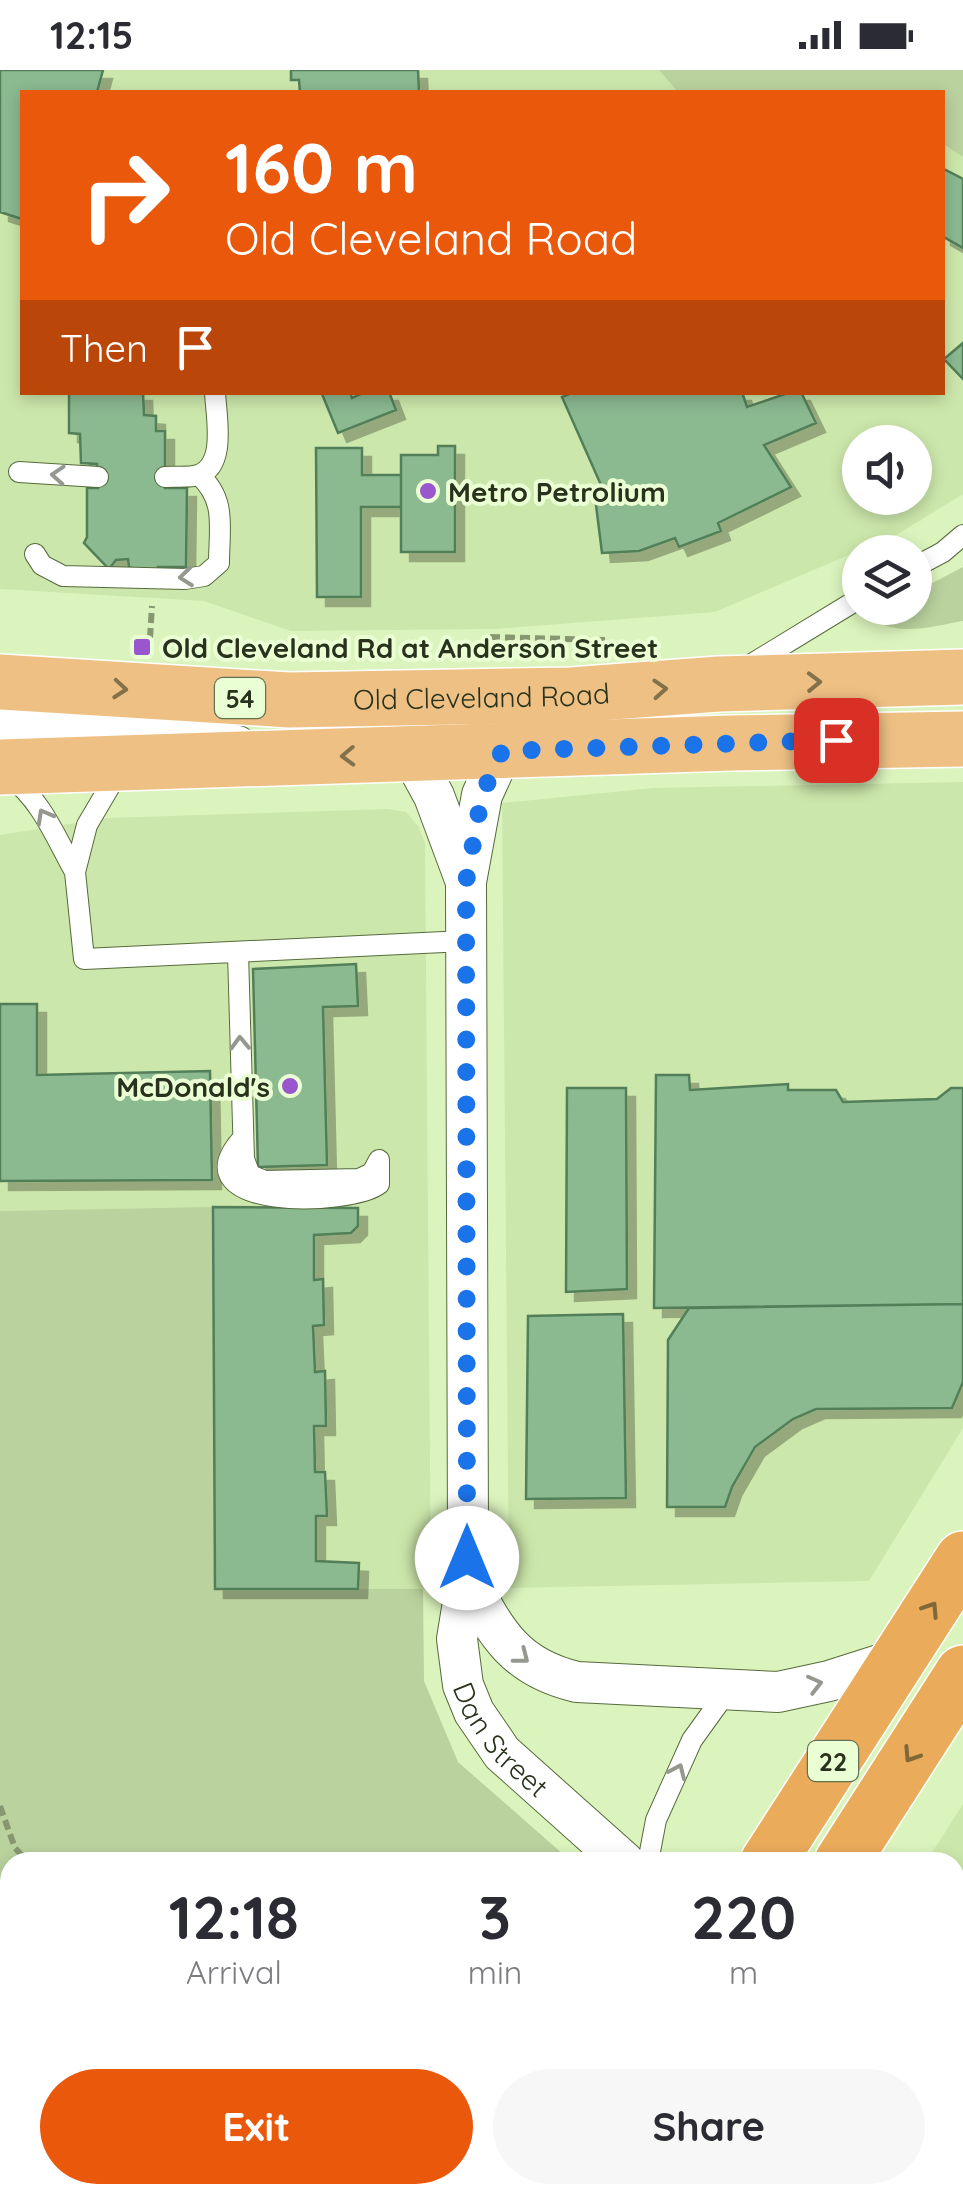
<!DOCTYPE html>
<style>
body{margin:0;font-family:Quicksand,sans-serif;background:#f7f7f7;color:#2b2b33;height:100vh;display:flex;flex-direction:column;font-size:38px;white-space:nowrap}
*{box-sizing:border-box;margin:0}
p{font-size:32px;color:#7c7c81}
.icon{flex:none;width:55px;height:55px;fill:none;stroke:currentColor;stroke-width:2;stroke-linecap:round;stroke-linejoin:round}
.map{position:relative;flex:1;overflow:hidden}
.sheet{position:absolute;left:0px;top:1782px;width:965px;height:352px;display:flex;flex-direction:column;background:#fff;border-radius:30px 30px 0 0;box-shadow:0 5px 15px #0003}
.sheet>*{flex:none}
.banner{position:absolute;left:20px;top:20px;width:925px;height:305px;border-radius:0px;box-shadow:0 5px 15px #0003;background:#ea580c;color:#fff;overflow:hidden}
.tools{position:absolute;left:842px;top:355px;display:grid;gap:20px}
.tools a{display:grid;place-items:center;width:90px;height:90px;border-radius:50%;background:#fff;box-shadow:0 5px 15px #0003;font-size:50px}
.pin{position:absolute;display:grid;place-items:center;width:85px;height:85px;color:#fff;margin:-42px;border-radius:20px;box-shadow:0 5px 15px #0006}
.me{position:absolute;width:110px;margin:-55px;rotate:0deg;stroke-linejoin:round;filter:drop-shadow(0 0 8px #0008)}
.turn{display:flex;align-items:center;gap:35px;height:210px;padding:0 40px;font-size:45px}
.turn .icon{width:130px;height:130px;stroke-width:2.5}
.turn b{display:block;font-size:70px;line-height:85px}
.then{display:flex;align-items:center;height:95px;padding:0 40px;background:#0003;gap:20px;font-size:38px}
.eta{display:flex;justify-content:space-evenly;align-items:center;height:170px;text-align:center}
.eta b{font-size:60px;font-weight:700;line-height:70px}
.action{display:flex;gap:20px;margin-top:auto;padding:20px 40px}
.action a{flex:1;height:115px;border-radius:60px;background:#ea580c;color:#fff;font-size:40px;font-weight:700;line-height:115px;text-align:center}
.action a+a{background:#f7f7f7;color:#2b2b33}
.status{display:flex;justify-content:space-between;align-items:center;height:70px;padding:0 50px;background:#fff;direction:ltr}
.status svg{height:28px;fill:currentColor}
.map>svg:first-child{display:block}
.built{fill:#cce7ab;fill-rule:evenodd}
.green{fill:#bad29e}
.lines{fill:none;stroke-linecap:round;stroke-linejoin:round}
.stream{stroke:#388276;stroke-width:10}
.building{fill:#8bb990;stroke:#537f59;stroke-width:2.5;filter:url(#shadow)}
.service-casing{stroke:#566b3b;stroke-width:22}
.minor-casing{stroke:#566b3b;stroke-width:42}
.primary-casing{stroke:#fff;stroke-width:58}
.trunk-casing{stroke:#fff;stroke-width:58}
.path{stroke:#879871;stroke-width:6;stroke-dasharray:10 5;stroke-linecap:butt}
.service{stroke:#fff;stroke-width:20}
.minor{stroke:#fff;stroke-width:40}
.primary{stroke:#efc084;stroke-width:55}
.trunk{stroke:#eaab5b;stroke-width:55}
.oneway{stroke:#94988e}
.oneway2{stroke:#82724b}
.oneway3{stroke:#806839}
.route{stroke:#1a73e8;stroke-width:18;stroke-dasharray:0 32.4}
.poi-dot{fill:#9a57cd;stroke:#ebffd4;stroke-width:4}
.labels{text-anchor:middle;dominant-baseline:central;stroke-width:8;stroke-linejoin:round;paint-order:stroke}
.shield{fill:#ebffd4;stroke:#637054;stroke-width:2.5}
.shield-label{font-size:25px;font-weight:bold;fill:#29321d}
.poi-label{font-size:28px;font-weight:bold;fill:#29321d;stroke:#ebffd4;text-anchor:start}
.street-label{font-size:28px;fill:#29321d;stroke:#ebffd4}
</style>
<div class="status"><b>12:15</b><svg viewBox="0 0 49 12"><path d="M0 12V9h3v3zM5 12V6h3v6zM10 12V3h3v9zM15 12V0h3v12zM26 1h20v11H26zM47 4h2v5h-2z"/></svg></div>
<div class="map">
<svg width="963" height="2134" viewBox="0 0 963 2134">
<defs>
<filter id="shadow"><feDropShadow dx="9" dy="9" stdDeviation="0" flood-color="#0004"/></filter>
</defs>
<rect width="100%" height="100%" fill="#dbf4bd"/>
<path class="built" d="M0,0H659L678,22H22V322H942L943,74L963,87V424L898,464L715,542L494,559L291,561L204,531L0,519ZM860,372H915V428H860Z
M963,712V1358L869,1511L509,1518L502,733L653,718Z
M388,739L406,742L418,756L425,773L431,1519H215L213,1138L0,1141V765L107,748Z
M963,1734V2134H708L713,2125H955V1792H926Z"/>
<path class="green" d="M659,0H963V87L943,74L942,22H678Z
M963,497V551C938,555 900,567 877,551L885,538H915V522Z
M213,1137L215,1519H423L424,1611L458,1692L572,1792H10V2125H477L472,2134H0V1141Z"/>
<g class="lines">
<path class="stream" d="M0,1977L10,1990
M137,2125L145,2134"/>
</g>
<path class="building" d="M0,0H103L97,22H22V149L0,142Z
M291,0H418L419,22H300L299,10H291Z
M942,98L963,109V178L942,166Z
M963,273V309L944,289Z
M69,322H143L144,345L156,346V361H165V418H187L186,497H158L159,507L129,497L128,489L116,490L109,499L84,473L87,467V418H98L97,394L81,393L80,364L69,363Z
M327,322H350L352,328L365,322H389L396,340L338,363L322,324Z
M574,322H742L747,337L791,322H801L816,353L764,375L791,417L718,453L721,461L679,477L675,468L639,481L602,483L596,435L609,433L562,327Z
M438,376H455V482H401V385H438Z
M316,378H362V405H401V437H361V527H317Z
M356,894L358,936L323,937L327,1095L258,1097L253,899Z
M0,934H37V1005L210,1001L212,1110L0,1111Z
M656,1005H689L690,1020L788,1014V1020H836L843,1032L937,1029L951,1018H963V1234L654,1238Z
M567,1018H626L627,1219L566,1222Z
M213,1137L358,1138V1156L351,1163L314,1165V1210L323,1209L324,1255L313,1256L315,1302L325,1301L326,1356H314L315,1402H325L327,1446H316V1491L359,1493L358,1519H215Z
M963,1234V1312L952,1338L816,1339L793,1349L755,1377L732,1417L725,1437H667L668,1270L689,1238Z
M623,1244L626,1428L526,1429L528,1246Z
M963,1943V2123L960,2121L951,2134H840L845,2125H955V1955Z"/>
<g class="lines">
<g class="service-casing">
<path id="service" d="M19,402L98,407
M165,407C175,406 189,408 198,405C227,396 216,346 215,322
M35,484L42,495L63,506L185,509L204,506L219,493C219,458 227,430 199,405
M915,497L943,482L963,465
M742,600L860,528
M120,699L87,755L75,802L84,889L465,871
M9,706C41,729 56,768 75,802
M238,883L244,1089L250,1105L265,1111L359,1109L372,1103L379,1090
M243,1068C176,1141 351,1136 379,1114V1092
M648,1792L656,1750L692,1670L728,1620"/>
</g>
<g class="minor-casing">
<g id="minor">
<path d="M0,653L167,659L237,676"/>
<path id="s1" d="M502,681L482,725L466,812L468,1468L467,1508L457,1569L463,1615L474,1642L502,1683L624,1792"/>
<path d="M411,684L434,726L466,812"/>
<path d="M467,1508C496,1562 513,1597 577,1612L778,1622L829,1611L898,1589"/>
</g>
</g>
<g class="primary-casing">
<g id="primary">
<path id="s2" d="M0,612L289,630L571,625L719,614L963,607"/>
<path d="M0,697L731,673L963,669"/>
</g>
</g>
<g class="trunk-casing">
<path id="trunk" d="M768,1792L963,1489
M842,1792L963,1603
M545,2134L551,2125
M621,2134L627,2125"/>
</g>
<path class="path" d="M490,567L609,570
M150,568L152,536
M0,1736L15,1778L28,1792
M380,2125L390,2134
M401,2134L407,2125
M487,2134L492,2125"/>
<use href="#service" class="service"/>
<use href="#minor" class="minor"/>
<use href="#primary" class="primary"/>
<use href="#trunk" class="trunk"/>
</g>
<defs><path id="oneway-chevron" d="M-2-3.5L2.5 0L-2 3.5" fill="none" stroke-width="1.6" stroke-linecap="round" stroke-linejoin="round" transform="scale(2.5)"/></defs>
<g class="oneway">
<use href="#oneway-chevron" transform="translate(58 405) rotate(-176)"/>
<use href="#oneway-chevron" transform="translate(186 507) rotate(174)"/>
<use href="#oneway-chevron" transform="translate(44 746) rotate(-119)"/>
<use href="#oneway-chevron" transform="translate(240 973) rotate(-92)"/>
<use href="#oneway-chevron" transform="translate(522 1587) rotate(38)"/>
<use href="#oneway-chevron" transform="translate(815 1614) rotate(-14)"/>
<use href="#oneway-chevron" transform="translate(678 1701) rotate(-66)"/>
</g>
<g class="oneway2">
<use href="#oneway-chevron" transform="translate(814 612) rotate(-1)"/>
<use href="#oneway-chevron" transform="translate(120 619) rotate(5)"/>
<use href="#oneway-chevron" transform="translate(660 619) rotate(-4)"/>
<use href="#oneway-chevron" transform="translate(348 686) rotate(178)"/>
</g>
<g class="oneway3">
<use href="#oneway-chevron" transform="translate(931 1539) rotate(-57)"/>
<use href="#oneway-chevron" transform="translate(911 1685) rotate(123)"/>
</g>
<g class="lines">
<path class="route" d="M467,1488L466,812L482,725L502,681L836,670"/>
</g>
<g class="poi-dot">
<circle cx="428" cy="421" r="10"/>
<rect x="132" y="567" width="20" height="20" rx="5"/>
<circle cx="290" cy="1016" r="10"/>
</g>
<g class="labels">
<g class="shield">
<rect x="215" y="608" width="50" height="40" rx="8"/>
<rect x="808" y="1671" width="50" height="40" rx="8"/>
</g>
<g class="shield-label">
<text x="240" y="628">54</text>
<text x="833" y="1691">22</text>
</g>
<g class="poi-label">
<text x="448" y="421">Metro Petrolium</text>
<text x="162" y="577">Old Cleveland Rd at Anderson Street</text>
<text x="270" y="1016" text-anchor="end">McDonald's</text>
</g>
<g class="street-label">
<text stroke="none"><textPath href="#s2" startOffset="482">Old Cleveland Road</textPath></text>
<text stroke="none"><textPath href="#s1" startOffset="1008">Dan Street</textPath></text>
</g>
</g>
</svg>
<div class="tools">
<a><svg class="icon" aria-label="sound" viewBox="0 0 24 24"><path d="M4 9h4l5-4v14l-5-4H4zM17 9q2 3 0 6"/></svg></a>
<a><svg class="icon" aria-label="layers" viewBox="0 0 24 24"><path d="M12 4l9 5-9 5-9-5zM3 14l9 5 9-5"/></svg></a>
</div>
<div class="pin" style="left:836px;top:670px;background:#d93025"><svg class="icon" aria-label="arrive" viewBox="0 0 24 24"><path d="M6 21V4h12l-3 4 3 4H6"/></svg></div>
<svg class="me" style="left:467px;top:1488px" viewBox="-20 -20 40 40"><circle r="19" fill="#fff"/><path d="M0-13L10 11 0 6-10 11z" fill="#1a73e8"/></svg>
<div class="banner">
<div class="turn"><svg class="icon" aria-label="right" viewBox="0 0 24 24"><path d="M7 20v-9h11M14 6l5 5-5 5"/></svg><div><b>160 m</b>Old Cleveland Road</div></div>
<div class="then">Then<svg class="icon" aria-label="arrive" viewBox="0 0 24 24"><path d="M6 21V4h12l-3 4 3 4H6"/></svg></div>
</div>
<section class="sheet">
<div class="eta">
<div><b>12:18</b><p>Arrival</p></div>
<div><b>3</b><p>min</p></div>
<div><b>220</b><p>m</p></div>
</div>
<div class="action"><a>Exit</a><a>Share</a></div>
</section>
</div>
